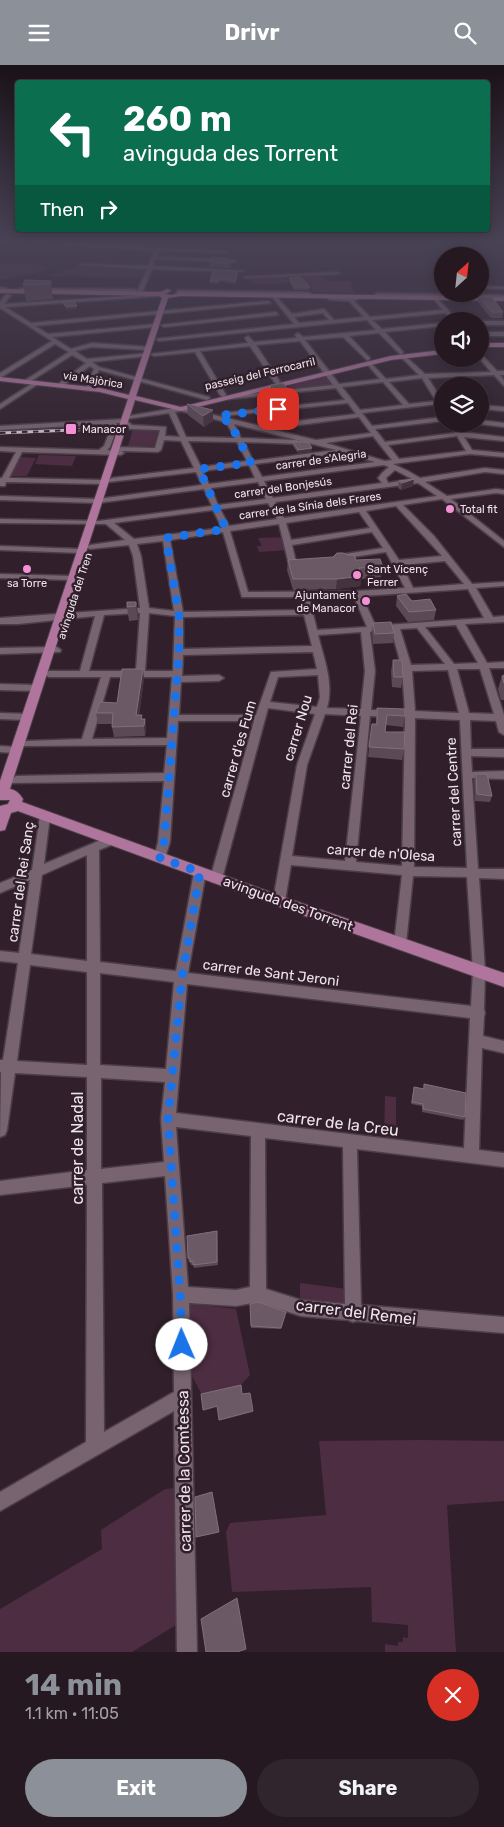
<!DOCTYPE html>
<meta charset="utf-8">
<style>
body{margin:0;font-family:Rubik,sans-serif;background:#31252d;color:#f1f3f6;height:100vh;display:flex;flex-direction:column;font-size:19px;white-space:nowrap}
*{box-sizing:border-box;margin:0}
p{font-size:16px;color:#a3a0a5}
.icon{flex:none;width:28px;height:28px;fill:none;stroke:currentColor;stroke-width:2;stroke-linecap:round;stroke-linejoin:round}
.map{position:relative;height:1587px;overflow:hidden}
.side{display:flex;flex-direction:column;background:#251820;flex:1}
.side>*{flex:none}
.top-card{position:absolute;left:15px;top:15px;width:475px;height:152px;border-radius:5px;box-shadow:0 2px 12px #0003,0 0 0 1px #42373e;background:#0b6e4f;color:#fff;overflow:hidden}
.needle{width:32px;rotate:27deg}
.buttons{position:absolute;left:434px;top:182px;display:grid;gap:10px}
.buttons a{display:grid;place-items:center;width:55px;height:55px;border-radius:50%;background:#251820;box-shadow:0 2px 12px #0003,0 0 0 1px #42373e;font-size:25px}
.pin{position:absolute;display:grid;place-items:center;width:42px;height:42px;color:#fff;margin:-21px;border-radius:10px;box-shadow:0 2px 8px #0006}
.me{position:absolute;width:55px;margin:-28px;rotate:359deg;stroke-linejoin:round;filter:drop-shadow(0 0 4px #0008)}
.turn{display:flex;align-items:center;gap:18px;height:105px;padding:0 25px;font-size:22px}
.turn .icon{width:65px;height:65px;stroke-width:2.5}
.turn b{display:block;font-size:35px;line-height:42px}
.then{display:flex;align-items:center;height:48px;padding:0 25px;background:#0003;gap:10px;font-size:19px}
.round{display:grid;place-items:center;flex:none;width:52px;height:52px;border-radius:26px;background:#31252d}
.overview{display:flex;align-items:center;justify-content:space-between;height:85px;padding:0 25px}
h1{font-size:30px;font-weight:700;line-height:38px;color:#8c9099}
.cta{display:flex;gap:10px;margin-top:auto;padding:10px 25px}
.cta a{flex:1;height:58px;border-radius:30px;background:#8c9099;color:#fff;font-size:20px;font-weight:700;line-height:58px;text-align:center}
.cta a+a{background:#31252d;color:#f1f3f6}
header{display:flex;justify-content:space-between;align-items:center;height:65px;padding:0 25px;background:#8c9099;color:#fff;font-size:22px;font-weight:700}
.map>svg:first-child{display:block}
.green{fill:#4d2d42}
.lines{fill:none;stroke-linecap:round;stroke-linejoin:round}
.minor-casing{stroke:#4c3e47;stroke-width:3}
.major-casing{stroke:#4c3e47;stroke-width:2}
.minor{fill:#776470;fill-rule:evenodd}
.major{fill:#b0759c;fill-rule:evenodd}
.rail-casing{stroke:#d2c6ce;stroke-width:3}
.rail{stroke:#31202b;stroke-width:2;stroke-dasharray:5.5;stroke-linecap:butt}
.wall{fill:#5b4a54}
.shaded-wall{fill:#44323d}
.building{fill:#6b5a65;stroke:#80707a}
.route{stroke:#1a73e8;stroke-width:9;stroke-dasharray:0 16.2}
.poi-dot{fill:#f491d4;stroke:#31202b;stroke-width:2}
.labels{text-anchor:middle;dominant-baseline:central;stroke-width:5;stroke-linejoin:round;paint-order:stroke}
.far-street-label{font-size:11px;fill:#efe4eb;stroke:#31202b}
.far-poi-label{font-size:11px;fill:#efe4eb;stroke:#31202b;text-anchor:start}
.street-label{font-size:14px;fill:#efe4eb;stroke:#31202b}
.near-street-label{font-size:16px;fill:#efe4eb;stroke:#31202b}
</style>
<header><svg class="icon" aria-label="menu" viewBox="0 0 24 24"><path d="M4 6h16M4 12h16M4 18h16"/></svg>Drivr<svg class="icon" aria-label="search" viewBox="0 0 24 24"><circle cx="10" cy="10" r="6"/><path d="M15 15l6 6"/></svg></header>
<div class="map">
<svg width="504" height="1587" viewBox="0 0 504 1587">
<rect width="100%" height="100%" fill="#31202b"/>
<path class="green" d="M0,199L40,200L47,205L0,215Z
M78,201L145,203L146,204L142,213L49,211Z
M320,209L326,216H350L355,228L314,227L298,210Z
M285,211L289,218L255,219L249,212Z
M324,312H327L333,320L257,329Z
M133,364L158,366L154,381H128Z
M39,390L76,391L72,401L35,399Z
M21,392L36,393L27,411H11Z
M286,472L289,485L259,487L257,481H262L258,473Z
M385,1031L396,1032V1063H393L394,1073L384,1072Z
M300,1218L347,1224L348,1243L300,1237Z
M191,1239L236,1244L250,1310L239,1322L202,1330L191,1309L186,1244Z
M421,1375L504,1376V1436L447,1440L456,1587H385V1579L398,1581V1577H403V1572L408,1573V1560L372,1557L371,1522L232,1527L226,1467L230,1458L326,1450L319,1376Z
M176,1423V1560L132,1587H0V1544L102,1484L101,1465L165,1424Z"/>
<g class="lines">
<g class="minor-casing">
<path id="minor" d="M19,176L226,186L228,188L159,186L157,192L234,195L236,197L155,194L153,201L244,206L242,207L152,204L143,226L140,228L138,226L135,228L21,225L19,223L135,224L137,226L147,204L79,200L81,199L148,201L154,186Z
M338,207L340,209L246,213L244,212Z
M480,221L504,222V224L480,223Z
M0,222L7,223V224H0Z
M178,225L309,227L312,229L309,231L176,228Z
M376,228L504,230V234L374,231Z
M6,229L11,230L4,239L158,229L161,231L5,242L31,258L268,236L271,238L35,261L48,269L157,259L155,262L52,272L71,284L92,278L150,282L148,285L92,282L75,286L87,294L149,288L147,291L92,297L99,302L209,332L210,333L207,335L99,305L89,325H85L94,304L90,301L61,322H57V320L86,298L72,290L28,318H24V316L69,287L55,279L0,313V308L52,276L0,243V237Z
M275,230L292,249L324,244L334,255L364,252L349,236L329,235L327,232L351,233L361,231V233L354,236L370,252L443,245L434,235L437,233L458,256H452L445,248L372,255L382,264L442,258V261L385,267L403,287L401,290L379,268L349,271L370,293L368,296L343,272L305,275L339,319L380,314L367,299L370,297L386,314L419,310L402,293L404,290L425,309L491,307L480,294V288L497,306H504V310H500L504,315V321L494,310L428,313L442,335V343L438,339L362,348L372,361L442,352V356L375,364L385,377L455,368L450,359H456L461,367L504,372V376L464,372L472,385L504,388V392L470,389L393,399L408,406L420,413L485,403L504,405V409L485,407L425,417L447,431L496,424L504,425V429L496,428L451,434L504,476V482L442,434L403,440L434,471L472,519L504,517V521L476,523L493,552L504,551V557L465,559L487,598L504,597V603H489L504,650V670L499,667L496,656L470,655L471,684H504V692L471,691L472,707L504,706V714L472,713L478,804H504V814L479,813L485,906L484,944L485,948L484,952L483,971L504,976V988L482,983L479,1085L504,1088V1102L357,1084L361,1240L504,1252V1268L356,1256L353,1257L348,1255L301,1251L258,1237L236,1241L189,1238L197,1587H177L174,1346L0,1446V1427L86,1377L87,1120L0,1130V1116L87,1105V1012L15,1008L7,1065L5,1070L0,1072L1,1007H0V995H3L18,898L0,896V886L19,888L30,815L0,828V818L32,805L40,751L45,747L50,751L44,799L108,772L112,771L118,775L116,778L99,785L100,897L176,906L194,807L196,804H204L206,807L188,908L471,941L473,906L467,812L413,811L406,879L404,883L400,884L396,883L394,879L402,810L291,800L285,836L283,839H275L273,836L297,700L315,649L268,643L222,814L220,817H212L210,814L254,656H178L170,777L164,796H156L154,793L158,777L164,716L12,718L11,715L16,711L164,708L167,680L23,681L22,679L23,677L27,676L82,674L101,612H49L44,609L49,606H80L95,551L18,559H0V553L140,543L133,491L129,480L90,484L86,482L90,480L125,475L106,459L0,458V454L99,456L212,441L204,424L98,438L0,435V431L98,434L202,420L196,407L109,417L108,415L112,413L194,403L181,376L164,375L161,385L158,387L122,386L124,388L121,390L22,387L9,413L103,415L107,417L103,419L6,417L5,421H0V413H2L16,387L0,386V382L99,385L104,381L112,361L108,359L0,365V361L125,354L132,360L166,362L165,371L180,372L169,348L126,354L123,352L181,342L264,362L271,359L356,349L348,338L222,351V349L224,348L345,335L336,323L229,334L228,333L231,331L333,320L300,276L256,280L280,317L277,319L275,318L250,281L200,286L226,330L223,332L220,330L195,287L154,291L151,289L248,278L245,273L248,271L254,277L297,273L295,270L298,268L303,272L376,265L367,255L159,276L156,274L294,259L272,232ZM323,248L329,255L299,258L294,252ZM422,313L436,336L409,339L389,317ZM383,317L403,340L360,345L342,322ZM181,346L226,357L235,373L186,372L175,347ZM359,352L371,368L316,375L270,364ZM116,358H123L130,364L160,365L155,383L115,382L112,384L114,386L107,385L110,382L118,361ZM234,359L336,385L253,396L244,377L299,379L302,377L299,375L241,373ZM373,371L392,395L385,396L326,378ZM457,371L466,386L399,394L388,380ZM188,376L237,377L247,396L201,402ZM343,388L375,397L262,412L255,399ZM249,400L255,413L209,419L202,406ZM384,400L389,402L383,407L378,413L382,418L273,433L264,416ZM395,405L412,414L388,418L386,413ZM258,417L266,434L218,440L211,423ZM418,418L437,431L284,453L275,437ZM268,438L277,454L229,461L220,444ZM396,441L442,491L399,495L366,446ZM213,445L222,463L134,474L114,458ZM359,447L370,463L291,475L286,458ZM279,459L289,500L293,502L307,498L303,496L296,497L292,480L372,467L383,483L339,490L335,492L339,494L386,487L405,523L357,526L248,527L230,466ZM223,467L242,532H300L303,545L183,547L170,475ZM163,476L174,546L149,543L141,491L137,479ZM445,496L464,519L413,523L402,500ZM468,524L484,553L386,560V564H391L402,603L405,646L371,645L375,606L370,567L377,564L362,531ZM309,532H354L367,562L317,565ZM140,548L136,606H89L104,550ZM149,548L175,551L173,606H145ZM304,550L312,581L183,584V552ZM456,560L478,598L454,599L425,562ZM417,563L445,599L411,600L400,564ZM361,567L365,606L361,644L327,643C334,618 324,594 318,570ZM313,587L317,604L271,607L256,650H179L181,617L219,616L224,613L219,610L182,611L183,590ZM457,604H480L494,649L469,648ZM448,605L459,648L415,646L412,606ZM318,610L320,632L317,642L270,637L278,612ZM110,612H172L167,673L92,674ZM325,649L361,651L345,796L292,791L307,700ZM370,651L405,652L402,801L356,797ZM415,653L460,655L467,803L414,802ZM87,790V896L31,889L42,810ZM30,900L87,907V1000L17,996ZM100,908L174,917L166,1004L100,1000ZM187,919L470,953L464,1083L176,1048ZM101,1013L165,1017L161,1054L164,1097L101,1104ZM176,1062L251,1071L250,1222L236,1225L188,1222ZM265,1073L343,1082L345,1239L301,1235L266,1224ZM165,1111L173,1229L174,1327L104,1367L102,1118Z
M276,247L278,250L164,262L161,260Z
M480,256H504V260H480Z
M480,267H504V271H480Z
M36,316L39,318L38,319L0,344V339Z
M480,340L504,342V346L480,344Z
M480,355L504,358V362L479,359Z
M0,481L81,484L85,486L81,488L0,485Z
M0,509L72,511L76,513L72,515L0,513Z
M57,582L61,585L60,587L0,589V583Z
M0,619L36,620L41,623L36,626L0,625Z
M0,648L27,649L32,652L27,655L0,654Z
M0,681L16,682L21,685L16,688L0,687Z"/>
</g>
<g class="major-casing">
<path id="major" d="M0,224L160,227L168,224L171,226L165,229L172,230L180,227L504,232V236L181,231L168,233L136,331L181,342L391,291L442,285V289L391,295L181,346L135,335L10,724C16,725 20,729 23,734L22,737L284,832L504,908V922L274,840L18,746L11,748L5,765L0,766V741L8,739L10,735H0V716L128,334L100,327L0,316V312L100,323L129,330L162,233L159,231L0,228Z
M480,278H504V282H480Z"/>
</g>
<use href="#minor" class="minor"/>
<use href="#major" class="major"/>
<g class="rail-casing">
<path id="rail" d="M0,368L96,364"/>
</g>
<use href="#rail" class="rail"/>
</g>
<path class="wall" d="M210,197L231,198V203L210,202Z
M237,208L238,211L235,219L219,216V219L210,218V216Z
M289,213L310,222L309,225H294L289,216Z
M480,214L486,217L484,228H480Z
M51,216L53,234L26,236L23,220Z
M479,232L503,247L502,253H491L478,237Z
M271,320L290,339L276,340L271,332Z
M187,339L213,356L204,362L188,350Z
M293,377L312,386L298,388L293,381Z
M399,416L413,421L401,425L398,423Z
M288,495H356L383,502L381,512L361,514L360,521L336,524L293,525L287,505Z
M397,531L436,545L434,555L408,557L396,541Z
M136,537L138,550V555L129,556L127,542Z
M373,558L394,568L393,578L373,579L372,569Z
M393,595L403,612L401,623L392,622L391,606Z
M504,610V635H501L498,624L502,611Z
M144,614L139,650L142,654H145L146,664L145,671L114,672L112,662V659H98L96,648L117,638Z
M377,643L405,651L403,662L386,660L385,667L404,684L402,695L368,692L372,659H376Z
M476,709L492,731L490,737L475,736L474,716Z
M424,1019L465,1052L463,1055L422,1047V1041L411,1039L414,1022L423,1024Z
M217,1170L218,1200L194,1203L193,1200H191L190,1197H189L188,1193Z
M250,1239L286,1247L281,1264L251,1263Z"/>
<path class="shaded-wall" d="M77,241V244L66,245V242Z
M290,327V339L276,340L277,328Z
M213,345V356L204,362L203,351Z
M312,383V386L298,388V385Z
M414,414L413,421L401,425L402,418Z
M362,511L360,521L336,524L337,514Z
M136,537L138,550V555L136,541Z
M143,604L144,614L137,660L136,650Z
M145,654L146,664L145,671L144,661Z
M217,1341V1342L204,1346L203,1345Z
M253,1346V1347L219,1356V1355Z"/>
<path class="building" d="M212,193H227L231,198L210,197Z
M213,205L235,206L237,208L235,216L219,213V216H210Z
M301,212L310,222H294L289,213Z
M480,214H481L486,217H480Z
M25,215L51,216V219L23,220Z
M479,232H492L503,247H492Z
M74,236L77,241L66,242L63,237Z
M283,318L290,327L277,328L271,320Z
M187,339L213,345L203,351Z
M293,377H308L312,383L298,385Z
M414,414L402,418L399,416Z
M337,488H343L348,490H354L356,495L380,494L383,502L359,503L362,511L337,514H293L288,495L333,492Z
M406,529L412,536L430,534L436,545L409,547L397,531Z
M127,537H136V541L127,542Z
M391,557L394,568L375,569L373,558Z
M393,595H402L403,612H394Z
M122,604H143L136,650H142L141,654H145L144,661L112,662L113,648H96L100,637L117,638Z
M504,610V618L502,611Z
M377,643L405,644V651L387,650L385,667H405L404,684L369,682L372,659H377Z
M476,709H487L492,731L477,729Z
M424,1019L466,1028L465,1052L423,1044V1039L412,1037L414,1022L424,1024Z
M217,1166V1197L193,1200V1196L190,1197V1193H188L187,1171Z
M258,1237L286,1247L281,1263L251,1261L250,1239Z
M241,1320L242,1329L250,1328L253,1346L219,1355L217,1341L203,1345L201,1329Z
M212,1427L219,1467L196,1472L195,1432Z
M237,1533L246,1584L237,1587H206L201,1554Z"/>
<linearGradient id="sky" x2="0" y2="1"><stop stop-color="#1b1218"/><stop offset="0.44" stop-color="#484255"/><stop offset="1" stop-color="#484255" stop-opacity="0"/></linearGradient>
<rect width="504" height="398" fill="url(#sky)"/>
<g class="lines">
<path class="route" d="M182,1280L180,1229L168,1054L182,912L200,807L160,793L164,777L179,587V550L166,473L226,464L199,404L251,398L229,356L219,354L224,350L278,344"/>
</g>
<g class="poi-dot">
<rect x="65" y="358" width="12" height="12" rx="2.5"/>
<circle cx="450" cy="444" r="5"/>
<circle cx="27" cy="504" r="5"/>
<circle cx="357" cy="510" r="5"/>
<circle cx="366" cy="536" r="5"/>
</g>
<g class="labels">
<g class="far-street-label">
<text transform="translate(260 309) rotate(-13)">passeig del Ferrocarril</text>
<text transform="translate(93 315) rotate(9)">via Majòrica</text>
<text transform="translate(321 395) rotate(-8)">carrer de s'Alegria</text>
<text transform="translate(283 423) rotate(-8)">carrer del Bonjesús</text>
<text transform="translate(310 441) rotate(-8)">carrer de la Sínia dels Frares</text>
<text transform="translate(75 531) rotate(-72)">avinguda del Tren</text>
</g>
<g class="far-poi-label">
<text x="82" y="364">Manacor</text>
<text x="460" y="444">Total fit</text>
<text x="367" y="504">Sant Vicenç<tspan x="367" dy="13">Ferrer</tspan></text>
<text x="27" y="518" text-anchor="middle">sa Torre</text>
<text x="356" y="530" text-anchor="end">Ajuntament<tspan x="356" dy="13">de Manacor</tspan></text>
</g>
<g class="street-label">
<text transform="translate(298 663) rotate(-73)">carrer Nou</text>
<text transform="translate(349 682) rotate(-84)">carrer del Rei</text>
<text transform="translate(238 684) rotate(-74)">carrer d'es Fum</text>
<text transform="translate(454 727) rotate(-93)">carrer del Centre</text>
<text transform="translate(381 788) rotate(4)">carrer de n'Olesa</text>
<text transform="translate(21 817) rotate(-82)">carrer del Rei Sanç</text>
<text transform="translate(288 839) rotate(20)">avinguda des Torrent</text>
<text transform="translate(271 908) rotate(7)">carrer de Sant Jeroni</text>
</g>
<g class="near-street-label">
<text transform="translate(338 1058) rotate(7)">carrer de la Creu</text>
<text transform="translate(77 1083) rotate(-90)">carrer de Nadal</text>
<text transform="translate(356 1247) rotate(7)">carrer del Remei</text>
<text transform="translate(184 1406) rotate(-91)">carrer de la Comtessa</text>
</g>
</g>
</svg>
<div class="buttons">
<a><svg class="needle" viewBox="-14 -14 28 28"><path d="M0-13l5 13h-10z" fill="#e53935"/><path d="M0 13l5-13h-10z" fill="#a3a0a5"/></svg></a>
<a><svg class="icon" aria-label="sound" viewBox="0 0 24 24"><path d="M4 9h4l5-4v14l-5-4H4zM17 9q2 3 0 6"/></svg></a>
<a><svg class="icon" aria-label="layers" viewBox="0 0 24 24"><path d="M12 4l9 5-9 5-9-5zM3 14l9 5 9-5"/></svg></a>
</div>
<div class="pin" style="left:278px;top:344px;background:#d93025"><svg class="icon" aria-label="arrive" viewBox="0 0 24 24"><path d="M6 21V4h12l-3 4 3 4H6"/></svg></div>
<svg class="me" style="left:182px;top:1280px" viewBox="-20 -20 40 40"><circle r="19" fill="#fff"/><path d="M0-13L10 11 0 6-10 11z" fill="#1a73e8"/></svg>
<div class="top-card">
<div class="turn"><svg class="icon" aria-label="left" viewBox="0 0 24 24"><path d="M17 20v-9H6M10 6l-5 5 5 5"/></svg><div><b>260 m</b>avinguda des Torrent</div></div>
<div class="then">Then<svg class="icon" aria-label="right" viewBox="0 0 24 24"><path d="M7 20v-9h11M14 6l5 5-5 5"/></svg></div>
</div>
</div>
<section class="side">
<div class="overview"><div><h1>14 min</h1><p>1.1 km · 11:05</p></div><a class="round" style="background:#d93025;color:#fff"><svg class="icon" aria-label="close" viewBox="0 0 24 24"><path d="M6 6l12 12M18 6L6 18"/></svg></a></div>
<div class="cta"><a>Exit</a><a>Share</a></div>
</section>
